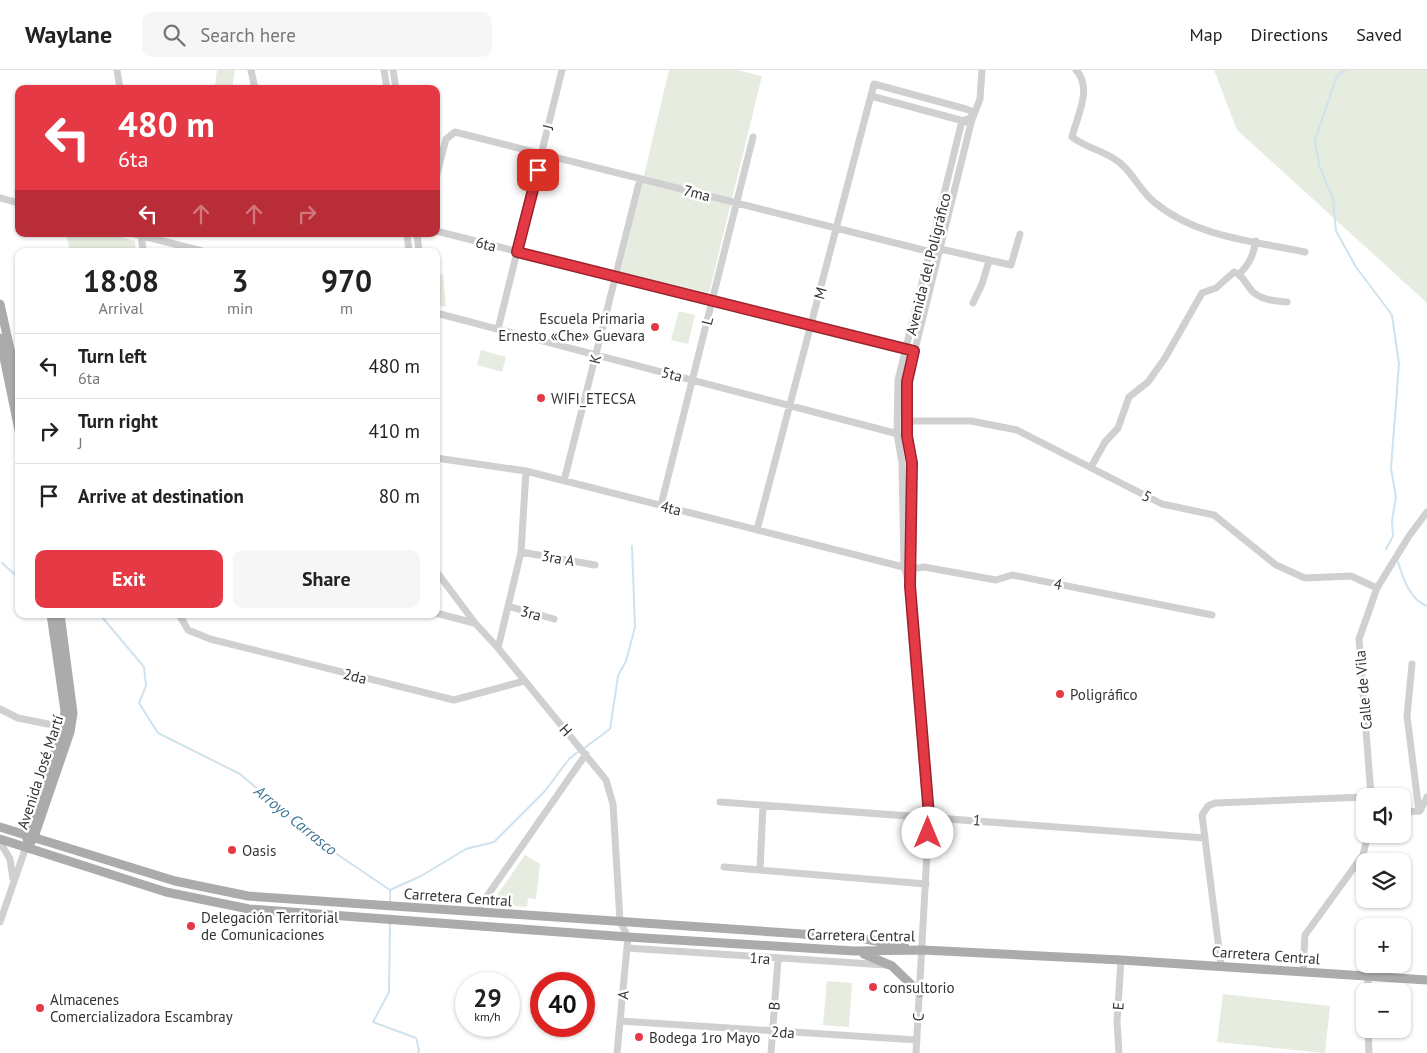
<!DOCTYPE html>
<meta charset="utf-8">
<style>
body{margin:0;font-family:"PT Sans",sans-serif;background:#f6f6f6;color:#222;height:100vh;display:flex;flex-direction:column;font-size:19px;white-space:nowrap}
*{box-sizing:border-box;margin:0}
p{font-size:16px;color:#767676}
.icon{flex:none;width:28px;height:28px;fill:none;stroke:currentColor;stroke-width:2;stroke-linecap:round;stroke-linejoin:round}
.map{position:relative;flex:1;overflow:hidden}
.details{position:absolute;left:15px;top:178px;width:425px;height:370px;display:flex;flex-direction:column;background:#fff;border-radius:10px;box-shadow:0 1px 4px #0004}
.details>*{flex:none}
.banner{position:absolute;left:15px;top:15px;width:425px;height:152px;border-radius:10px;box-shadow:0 1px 4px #0004;background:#e63946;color:#fff;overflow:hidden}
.buttons{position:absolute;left:1356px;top:718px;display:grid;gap:10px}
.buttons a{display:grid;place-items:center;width:55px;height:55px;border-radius:10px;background:#fff;box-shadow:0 1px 4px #0004;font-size:25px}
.speed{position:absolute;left:455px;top:902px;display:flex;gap:10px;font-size:25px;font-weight:700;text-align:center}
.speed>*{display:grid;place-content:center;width:65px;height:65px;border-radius:50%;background:#fff;box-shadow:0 1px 4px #0004;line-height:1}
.speed small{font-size:12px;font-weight:400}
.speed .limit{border:8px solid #d22;background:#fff;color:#111}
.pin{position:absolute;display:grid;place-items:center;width:42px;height:42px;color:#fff;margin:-21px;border-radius:10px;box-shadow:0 2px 8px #0006}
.me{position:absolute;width:55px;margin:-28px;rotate:0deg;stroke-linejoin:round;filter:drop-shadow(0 0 4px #0008)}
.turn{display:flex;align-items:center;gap:18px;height:105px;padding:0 20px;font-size:22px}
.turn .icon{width:65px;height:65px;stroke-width:2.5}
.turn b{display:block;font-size:35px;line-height:42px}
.lanes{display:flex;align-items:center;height:48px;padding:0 20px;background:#0003;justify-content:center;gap:25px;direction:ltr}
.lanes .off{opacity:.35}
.eta{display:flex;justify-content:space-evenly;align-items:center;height:85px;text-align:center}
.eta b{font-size:30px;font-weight:700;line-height:35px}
.cta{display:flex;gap:10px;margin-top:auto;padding:10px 20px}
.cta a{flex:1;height:58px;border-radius:10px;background:#e63946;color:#fff;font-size:20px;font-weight:700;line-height:58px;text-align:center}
.cta a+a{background:#f6f6f6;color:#222}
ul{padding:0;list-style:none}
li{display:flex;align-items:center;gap:15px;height:65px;padding:0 20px;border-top:1px solid #e0e0e0}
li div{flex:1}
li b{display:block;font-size:19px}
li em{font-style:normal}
header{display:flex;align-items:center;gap:30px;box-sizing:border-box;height:70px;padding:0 25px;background:#fff;border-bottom:1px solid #e0e0e0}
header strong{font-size:24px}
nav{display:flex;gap:28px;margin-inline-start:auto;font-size:18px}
.search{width:350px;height:45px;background:#f6f6f6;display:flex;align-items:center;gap:12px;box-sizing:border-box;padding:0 18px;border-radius:10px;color:#767676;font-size:19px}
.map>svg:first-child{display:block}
.green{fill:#e6ecdf}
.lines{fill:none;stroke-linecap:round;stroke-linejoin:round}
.stream{stroke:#cfe2ee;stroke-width:2}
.minor{stroke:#d0d0d0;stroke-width:7}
.major{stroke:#ababab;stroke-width:9}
.route-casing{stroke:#96252e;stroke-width:12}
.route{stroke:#e63946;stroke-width:9}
.poi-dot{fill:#e63946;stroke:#fff;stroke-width:2}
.labels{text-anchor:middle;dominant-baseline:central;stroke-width:5;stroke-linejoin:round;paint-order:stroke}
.street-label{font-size:15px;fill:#333;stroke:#fff}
.poi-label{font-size:15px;fill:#333;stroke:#fff;text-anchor:start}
.water-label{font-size:16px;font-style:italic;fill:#3f7597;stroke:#fff}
</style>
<header>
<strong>Waylane</strong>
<div class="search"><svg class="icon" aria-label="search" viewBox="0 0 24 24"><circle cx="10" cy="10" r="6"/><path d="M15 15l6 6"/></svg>Search here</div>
<nav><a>Map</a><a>Directions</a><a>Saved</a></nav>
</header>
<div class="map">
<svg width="1427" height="983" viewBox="0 0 1427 983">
<rect width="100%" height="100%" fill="#fff"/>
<path class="green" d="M217,0H235L232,19L215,16Z
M669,0H738L762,6L709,223L621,202Z
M1214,0H1427V233L1237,60Z
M66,164H109L135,171L136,181H70Z
M443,204L446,237L436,235V205Z
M679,241L695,245L688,274L671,270Z
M481,280L506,287L502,302L477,295Z
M525,785L540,794L536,829L528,828L527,837L491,834Z
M827,911L852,913L849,957L823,955Z
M1223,924L1330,936L1325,983L1217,972Z"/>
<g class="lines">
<path class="stream" d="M1345,0L1337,6L1315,70L1319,95L1333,129L1336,161L1356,197L1392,245L1399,294L1391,398L1396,427L1392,451L1393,466L1386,479
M1398,492C1403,508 1410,530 1427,536
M2,493L19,508
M90,544L102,547L144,597L146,616L139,633L158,663L240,704L322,774L390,820V834
M583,679L610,659L618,606L626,591L635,557L632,476
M390,820L421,806L466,779L494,772L545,721L569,689L579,681
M390,853L389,922L373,952L416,968L419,980L418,983"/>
<path class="minor" d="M117,0L120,19
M251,0L255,19
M384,0L387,19
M393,0L396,19
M1076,0C1093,18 1077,46 1072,67C1087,78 1098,79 1113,88C1131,98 1138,119 1154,132C1196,167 1253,171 1305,182
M436,108L446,69L455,62L931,182L945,180L1011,195L1020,164
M0,128L19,133
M436,161L909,280
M135,164L202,181
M141,164L143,181
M407,164L409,181
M417,164L419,181
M1239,204C1250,194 1253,185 1256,171
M973,233L982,214L989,191
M436,243L902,365
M498,259L562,0
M907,351H971L1017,360L1162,434L1214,445L1276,495L1305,508L1351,506L1377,518
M436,388L526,401L911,499L924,497L996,510L1012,505L1212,545
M1091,397L1105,372L1118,358L1129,327L1148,312L1165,288L1202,223L1216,218L1234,202C1243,205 1246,215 1253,222C1262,230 1275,231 1287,232
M564,411L640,109
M661,435L753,67
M757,460L874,14L966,39L971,41L973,47L971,53L871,26
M521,482L595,495
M436,501L475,553L498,578L606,710L613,734L620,851L628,867L617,983
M909,513L904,497L902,393L897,364L898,310L962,51L973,47L980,29L982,0
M508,536L554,549
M436,543L474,553
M179,544L188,560L210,569L454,630L524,611
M498,578L521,482L526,401
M1412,594L1407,646L1419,741
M0,639L18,648L63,657
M1371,726L1359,569L1377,518L1409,466L1427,442
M720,732L1205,768
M1420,741L1427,727
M1402,742L1419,741
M0,772L10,789L13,809
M724,797L926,814
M760,800L763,735
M476,842L586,684
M0,852L26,777
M627,878L886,895
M1221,895L1202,745L1208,736L1215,733L1365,727
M1303,901L1305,865L1363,785L1368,764
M1368,921V906
M620,951L917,970
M1368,959L1369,983
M771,983L778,889
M916,983L929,746L910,516L912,393L907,366V312L971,53
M1119,983L1117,952L1121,890"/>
<path class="major" d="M0,234L19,320
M0,268L19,360
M0,757L175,811L248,826L861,868L905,877
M0,769L166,822L249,839L628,867L854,881L923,880L1121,890L1427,910
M27,769L63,657L65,641L51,544
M31,772L34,767L70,662L73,643L60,544
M864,884L892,896L920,923"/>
</g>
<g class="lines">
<g class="route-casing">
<path id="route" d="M538,100L517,182L914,281L907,312V366L912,393L910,516L929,746L928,763"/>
</g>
<use href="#route" class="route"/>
</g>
<g class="poi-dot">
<circle cx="655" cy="257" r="5"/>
<circle cx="541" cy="328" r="5"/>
<circle cx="1060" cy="624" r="5"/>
<circle cx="232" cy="780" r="5"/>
<circle cx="191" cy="856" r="5"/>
<circle cx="873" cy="917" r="5"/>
<circle cx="40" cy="938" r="5"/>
<circle cx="639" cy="967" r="5"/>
</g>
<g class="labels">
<g class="street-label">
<text transform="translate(548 57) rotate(-77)">J</text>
<text transform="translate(697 123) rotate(14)">7ma</text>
<text transform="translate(486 174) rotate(14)">6ta</text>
<text transform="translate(928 194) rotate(-76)">Avenida del Poligráfico</text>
<text transform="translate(820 223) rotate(-75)">M</text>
<text transform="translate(707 251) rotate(-76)">L</text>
<text transform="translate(595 289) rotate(-76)">K</text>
<text transform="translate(672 304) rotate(15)">5ta</text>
<text transform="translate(1147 426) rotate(28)">5</text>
<text transform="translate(671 438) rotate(14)">4ta</text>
<text transform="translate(558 488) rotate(10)">3ra A</text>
<text transform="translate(1058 514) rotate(11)">4</text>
<text transform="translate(531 543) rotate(16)">3ra</text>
<text transform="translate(355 606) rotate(14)">2da</text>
<text transform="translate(1363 620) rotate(-95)">Calle de Vila</text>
<text transform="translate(566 660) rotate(49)">H</text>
<text transform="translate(40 702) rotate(-72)">Avenida José Martí</text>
<text transform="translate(977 750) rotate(5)">1</text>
<text transform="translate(458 827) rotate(4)">Carretera Central</text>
<text transform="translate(861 865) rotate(1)">Carretera Central</text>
<text transform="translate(1266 885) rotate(4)">Carretera Central</text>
<text transform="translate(760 888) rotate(4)">1ra</text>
<text transform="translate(623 925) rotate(-85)">A</text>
<text transform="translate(774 936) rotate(-86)">B</text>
<text transform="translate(1118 936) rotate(-86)">E</text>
<text transform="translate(918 947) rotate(-86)">C</text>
<text transform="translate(783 962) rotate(4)">2da</text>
</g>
<g class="poi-label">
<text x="645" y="248" text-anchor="end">Escuela Primaria<tspan x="645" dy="17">Ernesto «Che» Guevara</tspan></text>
<text x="551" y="328">WIFI_ETECSA</text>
<text x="1070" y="624">Poligráfico</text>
<text x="242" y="780">Oasis</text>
<text x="201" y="847">Delegación Territorial<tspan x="201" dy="17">de Comunicaciones</tspan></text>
<text x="883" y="917">consultorio</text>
<text x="50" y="929">Almacenes<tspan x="50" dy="17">Comercializadora Escambray</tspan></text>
<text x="649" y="967">Bodega 1ro Mayo</text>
</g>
<g class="water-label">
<text transform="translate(296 750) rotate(39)">Arroyo Carrasco</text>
</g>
</g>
</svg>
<div class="buttons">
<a><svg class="icon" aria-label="sound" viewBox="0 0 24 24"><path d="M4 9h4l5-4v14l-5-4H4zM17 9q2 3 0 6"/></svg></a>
<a><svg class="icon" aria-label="layers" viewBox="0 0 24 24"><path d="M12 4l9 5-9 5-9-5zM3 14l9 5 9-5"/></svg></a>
<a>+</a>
<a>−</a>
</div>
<div class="speed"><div>29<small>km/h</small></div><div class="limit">40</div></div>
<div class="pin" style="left:538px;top:100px;background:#d93025"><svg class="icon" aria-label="arrive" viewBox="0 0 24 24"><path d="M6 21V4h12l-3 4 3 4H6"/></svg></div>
<svg class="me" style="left:928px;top:763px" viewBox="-20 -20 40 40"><circle r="19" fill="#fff"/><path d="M0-13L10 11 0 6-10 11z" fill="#e63946"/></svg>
<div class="banner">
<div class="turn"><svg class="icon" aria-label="left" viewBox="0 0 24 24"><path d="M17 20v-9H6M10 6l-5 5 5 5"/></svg><div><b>480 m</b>6ta</div></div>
<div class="lanes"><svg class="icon" aria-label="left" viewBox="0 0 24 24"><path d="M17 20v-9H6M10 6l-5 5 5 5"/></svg><svg class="icon off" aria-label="ahead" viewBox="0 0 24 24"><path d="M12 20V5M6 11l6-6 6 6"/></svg><svg class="icon off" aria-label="ahead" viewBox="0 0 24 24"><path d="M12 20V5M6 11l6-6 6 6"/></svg><svg class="icon off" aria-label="right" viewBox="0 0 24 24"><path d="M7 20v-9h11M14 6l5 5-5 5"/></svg></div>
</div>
<section class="details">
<div class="eta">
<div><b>18:08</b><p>Arrival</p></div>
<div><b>3</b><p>min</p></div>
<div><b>970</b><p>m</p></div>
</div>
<ul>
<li><svg class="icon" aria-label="left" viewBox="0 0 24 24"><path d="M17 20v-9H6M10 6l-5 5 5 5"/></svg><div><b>Turn left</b><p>6ta</p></div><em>480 m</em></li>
<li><svg class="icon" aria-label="right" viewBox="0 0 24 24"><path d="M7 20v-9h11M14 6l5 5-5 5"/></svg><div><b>Turn right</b><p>J</p></div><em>410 m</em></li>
<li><svg class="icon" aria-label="arrive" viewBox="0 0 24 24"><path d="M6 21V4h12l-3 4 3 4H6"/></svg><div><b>Arrive at destination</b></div><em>80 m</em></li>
</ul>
<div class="cta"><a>Exit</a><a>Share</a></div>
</section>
</div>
